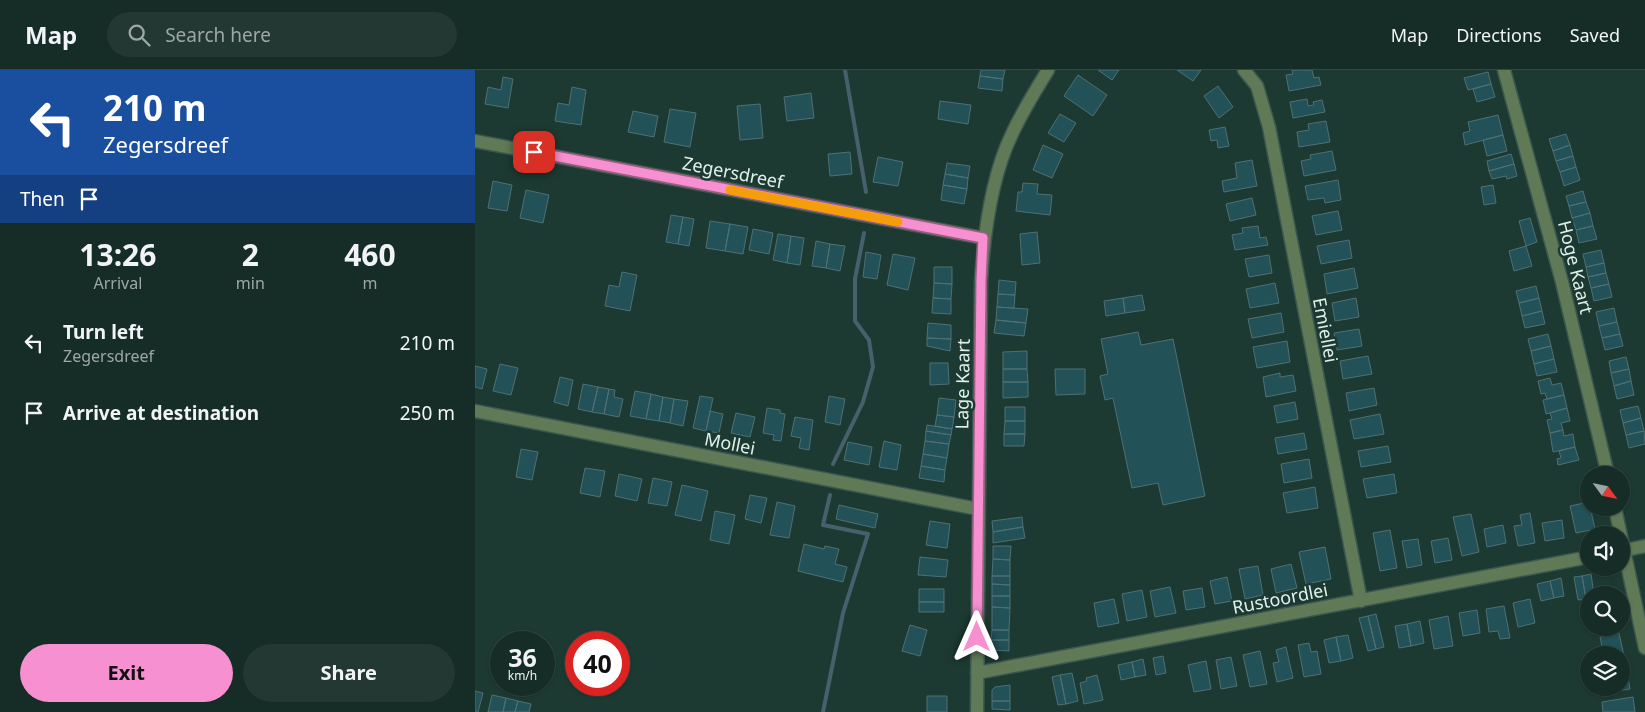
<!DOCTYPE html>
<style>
body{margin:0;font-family:"Noto Sans",sans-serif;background:#233832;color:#f1f3f6;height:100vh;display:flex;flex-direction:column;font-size:19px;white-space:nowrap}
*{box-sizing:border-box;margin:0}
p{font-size:16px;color:#9ea7a7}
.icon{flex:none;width:28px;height:28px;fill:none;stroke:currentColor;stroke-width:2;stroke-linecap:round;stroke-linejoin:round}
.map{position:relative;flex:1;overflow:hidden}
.panel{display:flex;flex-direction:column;background:#162c26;width:475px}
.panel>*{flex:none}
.hud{background:#1a4fa0;color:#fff;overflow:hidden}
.needle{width:32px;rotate:123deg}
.tools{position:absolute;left:1105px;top:396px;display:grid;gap:10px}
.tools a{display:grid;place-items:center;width:50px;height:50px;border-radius:50%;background:#162c26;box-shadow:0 1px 4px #0004,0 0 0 1px #354843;font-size:25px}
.speed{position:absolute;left:15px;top:561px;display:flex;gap:10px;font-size:25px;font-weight:700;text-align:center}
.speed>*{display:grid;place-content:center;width:65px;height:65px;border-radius:50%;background:#162c26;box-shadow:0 1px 4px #0004,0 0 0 1px #354843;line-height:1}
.speed small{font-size:12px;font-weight:400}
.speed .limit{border:8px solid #d22;background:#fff;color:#111}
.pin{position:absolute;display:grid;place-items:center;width:42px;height:42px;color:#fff;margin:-21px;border-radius:10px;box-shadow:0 2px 8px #0006}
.me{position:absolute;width:55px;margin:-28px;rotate:0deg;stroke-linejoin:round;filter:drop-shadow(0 0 4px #0008)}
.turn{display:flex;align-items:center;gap:18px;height:105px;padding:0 20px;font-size:22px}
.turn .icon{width:65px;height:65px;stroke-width:2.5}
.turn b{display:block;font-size:35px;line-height:42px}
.then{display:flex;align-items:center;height:48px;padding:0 20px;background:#0003;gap:10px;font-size:19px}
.eta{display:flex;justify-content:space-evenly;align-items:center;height:85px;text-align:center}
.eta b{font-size:30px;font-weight:700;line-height:35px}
.action{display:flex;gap:10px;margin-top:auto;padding:10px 20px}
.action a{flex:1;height:58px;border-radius:30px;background:#f690d0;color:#111;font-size:20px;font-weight:700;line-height:58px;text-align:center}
.action a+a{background:#233832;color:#f1f3f6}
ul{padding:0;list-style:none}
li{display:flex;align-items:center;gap:15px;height:70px;padding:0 20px}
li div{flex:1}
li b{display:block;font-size:19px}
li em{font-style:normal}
header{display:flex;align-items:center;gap:30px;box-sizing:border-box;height:70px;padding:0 25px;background:#162c26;border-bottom:1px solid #354843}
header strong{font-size:24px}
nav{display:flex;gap:28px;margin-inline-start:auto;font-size:18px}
.search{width:350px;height:45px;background:#233832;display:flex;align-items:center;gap:12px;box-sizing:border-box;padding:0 18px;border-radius:28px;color:#9ea7a7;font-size:19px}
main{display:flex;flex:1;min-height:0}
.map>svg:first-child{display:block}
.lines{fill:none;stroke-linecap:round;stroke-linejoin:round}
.stream{stroke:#46606c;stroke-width:4}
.building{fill:#225157;stroke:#4f7075}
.minor-casing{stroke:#3c574f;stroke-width:15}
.minor{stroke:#607957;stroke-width:12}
.route-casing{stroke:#a05e87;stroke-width:12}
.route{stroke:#f690d0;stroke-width:9}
.slow{stroke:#f59e0b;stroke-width:9}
.labels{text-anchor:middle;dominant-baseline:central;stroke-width:5;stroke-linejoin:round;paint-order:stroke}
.street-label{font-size:18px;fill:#dff0ea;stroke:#1d3a32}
</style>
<header>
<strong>Map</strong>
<div class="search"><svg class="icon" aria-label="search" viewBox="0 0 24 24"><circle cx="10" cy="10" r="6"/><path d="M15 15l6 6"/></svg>Search here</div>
<nav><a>Map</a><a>Directions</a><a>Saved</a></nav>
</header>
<main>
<section class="panel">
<div class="hud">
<div class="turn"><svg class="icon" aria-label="left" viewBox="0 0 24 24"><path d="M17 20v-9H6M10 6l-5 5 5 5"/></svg><div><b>210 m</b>Zegersdreef</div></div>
<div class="then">Then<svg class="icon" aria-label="arrive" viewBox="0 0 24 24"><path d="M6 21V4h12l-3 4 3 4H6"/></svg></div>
</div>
<div class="eta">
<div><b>13:26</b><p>Arrival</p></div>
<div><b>2</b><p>min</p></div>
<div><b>460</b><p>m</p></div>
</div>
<ul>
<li><svg class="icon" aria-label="left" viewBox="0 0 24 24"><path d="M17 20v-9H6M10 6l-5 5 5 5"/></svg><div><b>Turn left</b><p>Zegersdreef</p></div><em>210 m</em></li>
<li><svg class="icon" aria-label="arrive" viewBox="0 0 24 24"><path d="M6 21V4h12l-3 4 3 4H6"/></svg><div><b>Arrive at destination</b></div><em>250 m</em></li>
</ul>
<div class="action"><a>Exit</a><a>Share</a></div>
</section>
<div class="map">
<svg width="1170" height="642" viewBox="0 0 1170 642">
<rect width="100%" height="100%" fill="#1d3a32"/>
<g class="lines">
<path class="stream" d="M370,0L391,122
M358,394L388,332L398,297L394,270L380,251V209L389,163
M348,642L368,543L393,464L348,455L355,425"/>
</g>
<path class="building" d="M506,0H530L528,9L505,6Z
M623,0H644L637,10Z
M702,0H726L718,11Z
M817,0H837L839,8L844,7L846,15L814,21L811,5L818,4Z
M1013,2L1016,14L993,20L989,8Z
M603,5L632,25L618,46L589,26Z
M505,6L528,9L527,21L503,18Z
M28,7L38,9L33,38L10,34L13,17L26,20Z
M1016,14L1020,27L1002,32L998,19Z
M743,16L758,37L744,48L729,26Z
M97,17L111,20L106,55L80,51L83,33L94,35Z
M336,23L339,48L312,51L309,27Z
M832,29L833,36L839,35L838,32L847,30L850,42L818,48L815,32Z
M465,31L496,35L493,54L463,49Z
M285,34L288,68L265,70L262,36Z
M195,39L221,43L215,77L189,72Z
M158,41L183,46L179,67L153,62Z
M585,44L601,53L589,72L573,63Z
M1023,45L1028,65L990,75L988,63L995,61L993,52Z
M851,51L855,72L824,77L822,62L834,60L833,54Z
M750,57L754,76L743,78L742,70L736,71L734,60Z
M1091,64L1095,75L1078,81L1074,69Z
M1028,65L1032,81L1012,86L1008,70Z
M568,75L588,84L577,108L558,100Z
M1095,75L1098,86L1081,91L1078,81Z
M857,81L861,100L829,106L826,91L836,89L835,85Z
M375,82L377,104L355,106L353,84Z
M1036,84L1039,94L1014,101L1012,91Z
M1098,86L1101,97L1085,102L1081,91Z
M403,87L428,92L423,116L398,112Z
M777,90L782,116L749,122L747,111L762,108L760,93Z
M472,93L495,96L493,108L470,104Z
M1039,94L1042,106L1032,109L1031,106L1017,109L1014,101Z
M1101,97L1105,110L1089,116L1085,102Z
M470,104L493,108L492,119L468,115Z
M863,110L866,130L850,133L849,128L833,130L830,116Z
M18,111L37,115L32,141L13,138Z
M548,113L563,114L562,124L577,125L575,145L541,141L543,122H547Z
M468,115L492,119L489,134L466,130Z
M1018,115L1021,133L1009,135L1006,117Z
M51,120L74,125L68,153L45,148Z
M1108,121L1111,132L1094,136L1091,126Z
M777,128L781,145L755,151L751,134Z
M1111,132L1115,143L1097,148L1094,136Z
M863,141L867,160L841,165L837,146Z
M1115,143L1118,156L1101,160L1097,148Z
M196,145L208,147L203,174L191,172Z
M208,147L219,149L214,176L203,174Z
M1055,148L1062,172L1051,176L1044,151Z
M235,151L255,154L250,181L231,178Z
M255,154L273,157L268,184L250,181Z
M783,156L785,168L791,167L793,175L760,180L757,165L768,163L767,158Z
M1118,156L1122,169L1104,173L1101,160Z
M278,159L298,163L294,184L274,180Z
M562,162L565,193L547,195L545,164Z
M303,164L316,166L312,193L298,190Z
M316,166L329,168L325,195L312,193Z
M874,170L877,188L846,194L842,176Z
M341,171L355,174L351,198L337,196Z
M355,174L370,176L365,201L351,198Z
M1051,176L1057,196L1039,201L1034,181Z
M1126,180L1129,193L1111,197L1108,184Z
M391,182L406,185L402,209L388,207Z
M418,184L440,188L433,220L412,215Z
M794,185L797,203L774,207L770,189Z
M1129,193L1131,203L1113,207L1111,197Z
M459,197H477V214L459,213Z
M879,198L883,218L852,224L849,204Z
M147,202L162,205L155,241L130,236L134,215L144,217Z
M1131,203L1134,214L1116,218L1113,207Z
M524,210L541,212L540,225L523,224Z
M459,213L477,214L476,229L458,228Z
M800,213L804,233L775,238L771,219Z
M1134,214L1137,227L1119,231L1116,218Z
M1061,216L1064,228L1044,233L1041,221Z
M523,224L540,225L539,238L522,237Z
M667,225L670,240L650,243L648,228Z
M458,228L476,229V244L457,243Z
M648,228L650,243L631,246L629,231Z
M881,228L884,247L860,251L857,233Z
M1064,228L1067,241L1047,246L1044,233Z
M522,237L553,239L551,253L521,250Z
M1139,238L1142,252L1124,256L1121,242Z
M1067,241L1070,254L1050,258L1047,246Z
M806,243L809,262L777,268L773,249Z
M521,250L551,253L549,266L519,263Z
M1142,252L1145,264L1127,268L1124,256Z
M453,253L476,255V269L452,268Z
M884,259L887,276L862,280L859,263Z
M663,262L666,275L698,269L730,426L688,435L683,413L657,418L638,328L630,330L625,306L633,304L626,269Z
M1073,264L1076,276L1056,281L1053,269Z
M1145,264L1148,276L1130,280L1127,268Z
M452,268L476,269L475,281L452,276Z
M812,271L815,292L782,298L778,277Z
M1076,276L1079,289L1059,294L1056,281Z
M552,281V299H528V282Z
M893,286L897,304L868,309L865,291Z
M1151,287L1154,299L1136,303L1134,291Z
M1079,289L1082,302L1062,306L1059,294Z
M455,293H473L474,314L455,315Z
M25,294L43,298L36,325L18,321Z
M0,296L12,299L7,319L0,317Z
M528,299H552L553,312H528Z
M580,299H610V324L581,325Z
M1154,299L1156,311L1139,316L1136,303Z
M805,303V307L818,305L821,321L791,327L788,307Z
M85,307L98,310L93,336L79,332Z
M1075,308L1077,315L1086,313L1089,325L1072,329L1070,323L1066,324L1063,311Z
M1156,311L1159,325L1142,329L1139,316Z
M528,312H553V327L528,328Z
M108,314L123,317L117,342L103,339Z
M123,317L134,319L129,344L117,342Z
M899,318L902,335L874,341L871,323Z
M134,319L140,320L139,327L148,329L144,347L129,344Z
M160,321L176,324L171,349L155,346Z
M176,324L188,327L184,351L171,349Z
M1089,325L1092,338L1071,344L1068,330Z
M225,326L238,328L231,361L218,358Z
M354,326L370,329L365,355L350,352Z
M188,327L199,329L195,353L184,351Z
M464,328L481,330L479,347L462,345Z
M199,329L213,331L208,356L195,353Z
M820,332L823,349L802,353L799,336Z
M1163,336L1166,348L1148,353L1145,340Z
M530,337H550V351H530Z
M292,338L305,340V343L310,344L306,371L298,370L299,365L288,363Z
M1092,338L1095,351L1086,353L1088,360L1075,363L1072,350L1077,349L1075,343Z
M235,341L248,344L244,363L231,361Z
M261,343L280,347L275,367L256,363Z
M905,344L909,364L879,369L875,350Z
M462,345L479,347L477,359L460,356Z
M320,347L338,350L334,380L324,378L326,368L316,366Z
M1166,348L1169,361L1151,365L1148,353Z
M530,351H550V364H529Z
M452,355L477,359L476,365L451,361Z
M1088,360L1089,366L1098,364L1100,377L1078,382L1075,363Z
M451,361L476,365L474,374L450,371Z
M1169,361L1170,374L1154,378L1151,365Z
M829,363L832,379L803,384L800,368Z
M529,364H550L549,376H529Z
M409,371L426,375L422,400L404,397Z
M450,371L474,374L472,388L448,384Z
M373,372L397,377L394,395L369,390Z
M913,376L916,392L886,397L883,381Z
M1100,377L1104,390L1083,395L1082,389L1086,388L1084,381Z
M46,379L63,382L57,410L41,407Z
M448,384L472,388L470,400L446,396Z
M834,389L837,408L809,413L806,394Z
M446,396L470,400L469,412L444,408Z
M110,398L130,401L125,427L105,423Z
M144,404L167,409L162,431L140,426Z
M919,404L922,423L892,428L888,409Z
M178,408L197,412L192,436L173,433Z
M207,415L233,421L226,451L200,445Z
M840,417L843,438L812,443L808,423Z
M275,425L292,428L286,453L270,449Z
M302,432L320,436L314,468L295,465Z
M1114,432L1120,459L1101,463L1095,436Z
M364,435L403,444L400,458L361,449Z
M240,441L260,445L254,474L235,470Z
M1055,443L1060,473L1043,476L1039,456L1047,455L1045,445Z
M996,444L1004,482L987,486L978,447Z
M547,447L548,457L518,462L517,451Z
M1087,450L1089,468L1070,471L1067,453Z
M455,451L475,454L472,478L451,475Z
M1028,455L1031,473L1012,477L1009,459Z
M548,457L550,468L518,473V462Z
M915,460L922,498L905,501L898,463Z
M973,468L977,490L960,493L956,471Z
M943,469L947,495L932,498L927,471Z
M329,474L349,479L350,476L364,479L360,494L372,497L368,512L323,501Z
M518,476H536L535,490L518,489Z
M850,477L856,509L831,514L824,482Z
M445,487L473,490L471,507L443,505Z
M518,489L535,490V506H517Z
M816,494L822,518L801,523L796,499Z
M783,496L788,525L770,529L764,499Z
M1116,504L1119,525H1114V528L1111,529L1107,506Z
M517,506H535V515L517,514Z
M1107,506L1111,529L1103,530L1099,507Z
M752,507L757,531L740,534L735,511Z
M1086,508L1089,526L1079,528L1075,511Z
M1075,511L1079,528L1066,531L1062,514Z
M517,514L535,515V526H517Z
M695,517L701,543L680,547L675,521Z
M727,518L730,537L711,540L708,521Z
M444,519H469V532H444Z
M667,520L672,547L652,551L647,524Z
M517,526H535V538L517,537Z
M639,529L644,553L623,557L619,533Z
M1055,529L1060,553L1043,557L1038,533Z
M444,532H469V542H444Z
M1029,536L1035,568L1025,569L1023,561L1014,562L1011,539Z
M517,537L535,538L534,560H517Z
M1002,540L1005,563L988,566L984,543Z
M901,544L909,577L901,579L893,546Z
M893,546L901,579L893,581L884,548Z
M973,546L978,576L959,579L954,550Z
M945,551L949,573L936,576L932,554Z
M932,554L936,576L924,578L920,556Z
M435,555L452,560L445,586L427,581Z
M517,560H534V570H516Z
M1144,563L1149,586L1129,585L1125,567Z
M873,565L878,588L866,591L861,567Z
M861,567L866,591L854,593L849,570Z
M516,570H534V581L516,580Z
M834,573L836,582L842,581L846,604L829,607L823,575Z
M811,577L818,608L802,612L798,593L804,592L801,580Z
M785,581L792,614L775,617L768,585Z
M688,586L691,603L681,605L678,588Z
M756,587L762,616L746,619L741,590Z
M668,589L671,605L660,607L657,592Z
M731,591L736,619L719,622L713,595Z
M657,592L660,607L646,610L643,595Z
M1147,597L1149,607H1153L1155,619L1135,622L1134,618H1146Z
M597,603L603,631L591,634L585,605Z
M585,605L591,634L583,635L577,607Z
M622,605L628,630L609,634L605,613L612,611L611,608Z
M535,615V631H517V620L520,617Z
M0,621L8,623L3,642H0Z
M17,625L31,628L28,642H13Z
M452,626H472V642H452Z
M1158,627L1160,642H1128L1127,632Z
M31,628L43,631L40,642H28Z
M43,631L56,634L54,642H40Z
M517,631H535V640L517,639Z"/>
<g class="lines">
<g class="minor-casing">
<path id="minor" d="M769,0L782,16L794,57L886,531
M1029,0L1087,212L1133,405
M0,71L508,168
M0,341L503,439
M1140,438L1170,578
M1146,481L1170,476
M502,603L1114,487
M502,642L506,211C509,164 516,107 537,64C547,42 560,21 573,0"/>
</g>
<use href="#minor" class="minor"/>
</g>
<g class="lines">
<g class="route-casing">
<path id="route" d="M59,82L508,168L506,211L502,567"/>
</g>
<use href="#route" class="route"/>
<path class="slow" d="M255,120L423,152"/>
</g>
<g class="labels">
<g class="street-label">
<text transform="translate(258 102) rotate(11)">Zegersdreef</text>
<text transform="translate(1101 197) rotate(76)">Hoge Kaart</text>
<text transform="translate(851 260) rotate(79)">Emiellei</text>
<text transform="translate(487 314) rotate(-89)">Lage Kaart</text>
<text transform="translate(255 373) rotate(11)">Mollei</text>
<text transform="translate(805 528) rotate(-11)">Rustoordlei</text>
</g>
</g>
</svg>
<div class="tools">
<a><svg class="needle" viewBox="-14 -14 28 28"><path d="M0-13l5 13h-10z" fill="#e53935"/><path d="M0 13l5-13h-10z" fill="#9ea7a7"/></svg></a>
<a><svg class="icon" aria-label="sound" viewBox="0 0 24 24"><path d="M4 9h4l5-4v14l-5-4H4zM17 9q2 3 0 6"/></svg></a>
<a><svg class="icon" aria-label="search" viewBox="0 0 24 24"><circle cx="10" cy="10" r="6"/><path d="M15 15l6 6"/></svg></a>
<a><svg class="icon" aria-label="layers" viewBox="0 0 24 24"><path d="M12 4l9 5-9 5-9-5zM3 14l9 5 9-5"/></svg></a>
</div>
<div class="speed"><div>36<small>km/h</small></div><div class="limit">40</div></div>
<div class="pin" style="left:59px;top:82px;background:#d93025"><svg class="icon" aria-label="arrive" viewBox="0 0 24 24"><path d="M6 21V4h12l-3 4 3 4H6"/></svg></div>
<svg class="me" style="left:502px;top:567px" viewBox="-20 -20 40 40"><path d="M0-17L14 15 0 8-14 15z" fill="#f690d0" stroke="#fff" stroke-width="4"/></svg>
</div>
</main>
